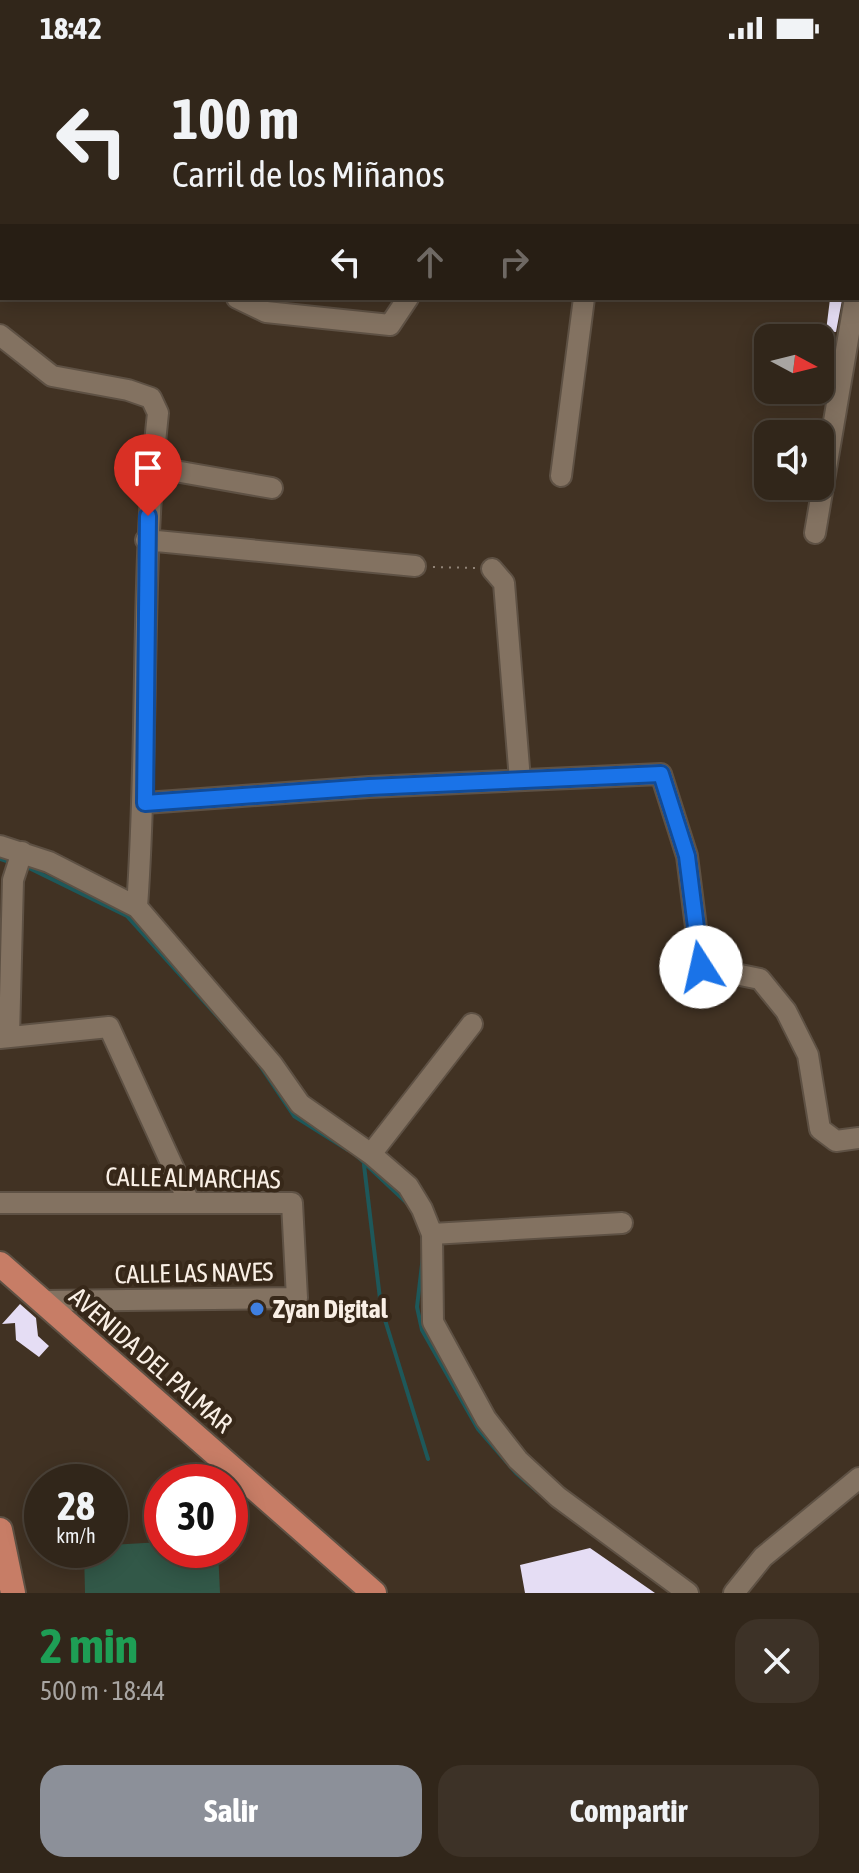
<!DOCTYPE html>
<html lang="es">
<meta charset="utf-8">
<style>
body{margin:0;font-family:"Asap Condensed",sans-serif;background:#3d3227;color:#f1f3f6;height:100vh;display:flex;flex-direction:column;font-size:30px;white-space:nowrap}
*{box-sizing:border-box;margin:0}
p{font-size:26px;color:#a8a5a2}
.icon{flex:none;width:44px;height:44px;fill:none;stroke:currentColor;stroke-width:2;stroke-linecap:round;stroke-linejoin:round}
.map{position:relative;height:1537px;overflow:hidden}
.panel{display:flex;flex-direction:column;background:#31261a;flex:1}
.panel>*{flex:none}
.guide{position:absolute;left:0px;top:0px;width:860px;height:244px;box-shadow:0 4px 20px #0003,0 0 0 2px #4c4339;background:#31261a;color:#f1f3f6;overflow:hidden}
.needle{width:52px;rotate:97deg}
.controls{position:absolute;left:754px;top:268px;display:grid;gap:16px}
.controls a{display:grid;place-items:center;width:80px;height:80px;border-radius:16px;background:#31261a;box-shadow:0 4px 20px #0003,0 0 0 2px #4c4339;font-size:40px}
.speed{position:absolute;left:24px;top:1408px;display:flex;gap:16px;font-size:40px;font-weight:700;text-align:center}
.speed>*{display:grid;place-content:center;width:104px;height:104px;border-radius:50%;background:#31261a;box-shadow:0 4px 20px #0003,0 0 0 2px #4c4339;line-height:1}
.speed small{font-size:20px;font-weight:400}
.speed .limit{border:12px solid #d22;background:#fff;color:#111}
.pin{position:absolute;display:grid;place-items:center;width:68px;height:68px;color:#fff;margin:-82px -34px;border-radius:50% 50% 50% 0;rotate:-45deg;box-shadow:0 0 8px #0007}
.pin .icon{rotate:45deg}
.me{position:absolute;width:88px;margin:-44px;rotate:350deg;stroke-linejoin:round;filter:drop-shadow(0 0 6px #0008)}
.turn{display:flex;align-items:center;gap:28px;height:168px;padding:0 40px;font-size:36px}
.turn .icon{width:104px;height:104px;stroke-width:2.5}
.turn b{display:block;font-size:56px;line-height:68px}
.lanes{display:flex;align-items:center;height:76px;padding:0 40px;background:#0003;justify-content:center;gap:40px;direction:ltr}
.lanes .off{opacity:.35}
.round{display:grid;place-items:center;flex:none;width:84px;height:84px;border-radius:24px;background:#3d3227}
.head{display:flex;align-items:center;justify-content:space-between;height:136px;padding:0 40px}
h1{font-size:48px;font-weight:700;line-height:60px;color:#1e9e55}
.action{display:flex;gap:16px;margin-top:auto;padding:16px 40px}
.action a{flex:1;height:92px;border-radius:24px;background:#8c9099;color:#fff;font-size:32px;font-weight:700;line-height:92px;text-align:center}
.action a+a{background:#3d3227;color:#f1f3f6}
.status{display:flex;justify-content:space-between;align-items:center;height:56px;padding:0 40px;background:#31261a;direction:ltr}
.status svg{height:22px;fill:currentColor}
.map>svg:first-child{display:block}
.green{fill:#325848}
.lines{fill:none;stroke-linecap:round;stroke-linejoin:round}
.stream{stroke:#1e585a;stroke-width:4}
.building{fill:#e5ddf4}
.minor-casing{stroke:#5e5144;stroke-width:24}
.major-casing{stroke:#5e5144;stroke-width:28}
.path{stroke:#918477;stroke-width:2;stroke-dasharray:2 6;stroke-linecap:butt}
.minor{stroke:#837261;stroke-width:20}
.major{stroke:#c77d66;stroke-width:24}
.route-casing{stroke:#114b97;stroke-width:20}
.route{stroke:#1a73e8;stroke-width:14}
.shop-dot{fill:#3f7fe0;stroke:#372819;stroke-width:3}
.labels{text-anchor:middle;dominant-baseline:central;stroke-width:8;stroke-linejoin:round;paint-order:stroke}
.street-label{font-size:26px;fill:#f9efe5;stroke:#372819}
.poi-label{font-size:26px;font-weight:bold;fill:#f9efe5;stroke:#372819;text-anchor:start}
</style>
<div class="status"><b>18:42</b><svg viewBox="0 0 49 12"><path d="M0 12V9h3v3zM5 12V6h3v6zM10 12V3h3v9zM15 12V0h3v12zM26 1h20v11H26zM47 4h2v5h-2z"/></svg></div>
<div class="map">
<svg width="859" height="1537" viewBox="0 0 859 1537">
<rect width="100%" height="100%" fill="#413223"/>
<path class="green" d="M162,1486V1494H218L220,1537H85L84,1494H110V1489Z"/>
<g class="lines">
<path class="stream" d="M0,803L13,807
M25,810L127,860L246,992
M259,1008L294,1060L348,1094
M356,1099L407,1147
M364,1109L381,1251L428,1403
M423,1200L417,1251L422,1274L478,1373L516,1417L538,1436"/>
</g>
<path class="building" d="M830,243L842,244L836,276L826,275Z
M20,1248L36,1262L38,1280L49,1290L39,1301L16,1284L15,1267L2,1268Z
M590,1492L655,1537H525L520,1509Z"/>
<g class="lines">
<g class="minor-casing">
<path id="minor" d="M434,2L435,0
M0,148H2
M858,206H859
M858,227L859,221
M237,242L266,256L390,269L408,242
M0,279L52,320L128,334L151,342L158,357C140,521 149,686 137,851
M152,411L272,432
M561,420L584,242
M815,477L855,242
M146,484L415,510
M492,513L504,527L520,724
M145,747L369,731L661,718L687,800L701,911L760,923L786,955L808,999L820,1073L836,1085L859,1082
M0,790L49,806L137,851L272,1008L300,1048L371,1098L408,1130L422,1153L432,1178L433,1266L486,1363L518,1404L558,1441L688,1537
M9,981L13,824L22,796
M0,982L109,971L189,1146
M371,1098L472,968
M0,1147H292L297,1242L43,1245
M432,1178L622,1167
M734,1537L763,1501L859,1422"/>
</g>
<g class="major-casing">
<path id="major" d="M0,1208L374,1537
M0,1474L13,1537"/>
</g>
<path class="path" d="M162,0L174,2
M433,511L475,512"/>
<use href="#minor" class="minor"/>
<use href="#major" class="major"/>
</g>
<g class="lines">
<g class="route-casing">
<path id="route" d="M148,460L145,747L369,731L661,718L687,800L701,911"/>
</g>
<use href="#route" class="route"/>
</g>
<circle class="shop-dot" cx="257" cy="1253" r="8"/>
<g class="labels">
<g class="street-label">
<text transform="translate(193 1122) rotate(1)">CALLE ALMARCHAS</text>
<text transform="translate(194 1217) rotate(-1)">CALLE LAS NAVES</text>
<text transform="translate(151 1304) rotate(41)">AVENIDA DEL PALMAR</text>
</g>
<g class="poi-label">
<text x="273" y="1253">Zyan Digital</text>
</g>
</g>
</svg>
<div class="controls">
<a><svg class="needle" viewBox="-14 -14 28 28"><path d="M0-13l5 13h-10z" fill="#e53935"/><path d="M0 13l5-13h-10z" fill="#a8a5a2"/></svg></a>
<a><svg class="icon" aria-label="sound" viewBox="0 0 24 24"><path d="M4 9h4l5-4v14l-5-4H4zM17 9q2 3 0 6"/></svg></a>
</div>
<div class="speed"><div>28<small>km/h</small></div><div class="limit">30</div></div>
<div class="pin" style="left:148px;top:460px;background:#d93025"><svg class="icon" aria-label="arrive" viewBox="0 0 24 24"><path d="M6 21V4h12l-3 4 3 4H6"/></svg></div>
<svg class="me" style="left:701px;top:911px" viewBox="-20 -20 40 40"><circle r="19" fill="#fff"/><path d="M0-13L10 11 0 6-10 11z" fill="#1a73e8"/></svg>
<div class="guide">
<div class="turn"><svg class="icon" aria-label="left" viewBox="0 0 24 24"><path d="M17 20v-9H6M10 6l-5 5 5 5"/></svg><div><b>100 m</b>Carril de los Miñanos</div></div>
<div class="lanes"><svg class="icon" aria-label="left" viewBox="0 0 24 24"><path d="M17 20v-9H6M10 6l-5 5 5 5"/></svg><svg class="icon off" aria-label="ahead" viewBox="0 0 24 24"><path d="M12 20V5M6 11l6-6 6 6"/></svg><svg class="icon off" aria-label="right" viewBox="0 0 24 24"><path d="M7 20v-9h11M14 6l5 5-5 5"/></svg></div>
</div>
</div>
<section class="panel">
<div class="head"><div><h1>2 min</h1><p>500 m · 18:44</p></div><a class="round"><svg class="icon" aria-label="close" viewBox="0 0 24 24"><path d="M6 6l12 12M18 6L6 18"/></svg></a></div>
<div class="action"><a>Salir</a><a>Compartir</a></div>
</section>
